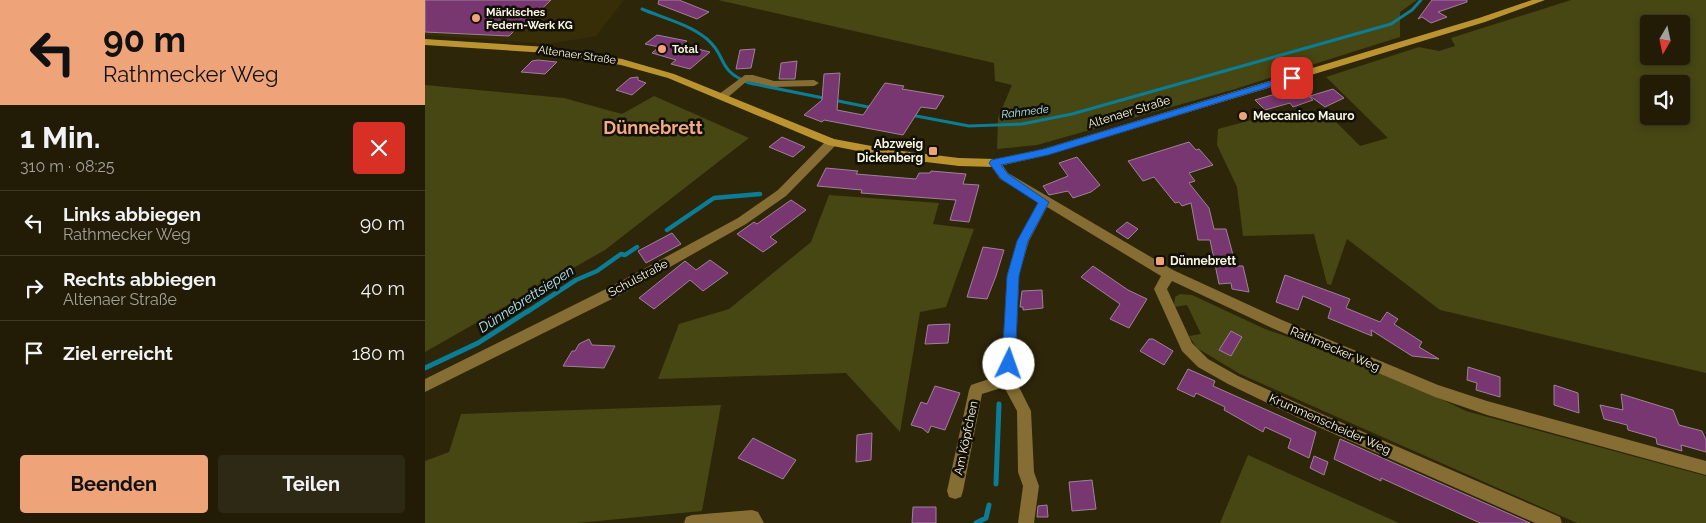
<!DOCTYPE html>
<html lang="de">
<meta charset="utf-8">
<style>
body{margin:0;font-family:Raleway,sans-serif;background:#2e2915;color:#f1f3f6;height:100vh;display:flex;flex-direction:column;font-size:19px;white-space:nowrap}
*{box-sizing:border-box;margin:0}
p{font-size:16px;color:#a2a19b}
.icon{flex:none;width:28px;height:28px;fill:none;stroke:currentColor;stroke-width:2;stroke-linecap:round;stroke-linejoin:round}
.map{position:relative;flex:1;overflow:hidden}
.drawer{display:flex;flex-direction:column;background:#221c07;width:425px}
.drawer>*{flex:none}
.hud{background:#efa378;color:#111;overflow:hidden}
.needle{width:32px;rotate:189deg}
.fabs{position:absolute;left:1215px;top:15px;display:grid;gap:10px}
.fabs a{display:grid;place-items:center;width:50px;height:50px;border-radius:5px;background:#221c07;box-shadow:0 2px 8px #0003,0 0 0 1px #3f3a28;font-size:25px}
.pin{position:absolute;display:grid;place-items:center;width:42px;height:42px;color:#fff;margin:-21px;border-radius:10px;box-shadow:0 2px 8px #0006}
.me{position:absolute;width:55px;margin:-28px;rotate:3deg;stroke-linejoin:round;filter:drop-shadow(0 0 4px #0008)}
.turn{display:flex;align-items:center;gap:18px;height:105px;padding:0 20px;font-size:22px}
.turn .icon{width:65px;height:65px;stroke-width:2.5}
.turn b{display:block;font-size:35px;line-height:42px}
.round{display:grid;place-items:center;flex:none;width:52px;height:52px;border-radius:5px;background:#2e2915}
.overview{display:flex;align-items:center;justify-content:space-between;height:85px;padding:0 20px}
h1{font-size:30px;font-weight:700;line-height:38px}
.cta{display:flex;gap:10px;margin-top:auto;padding:10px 20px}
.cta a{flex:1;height:58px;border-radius:5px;background:#efa378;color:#111;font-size:20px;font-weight:700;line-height:58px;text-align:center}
.cta a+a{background:#2e2915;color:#f1f3f6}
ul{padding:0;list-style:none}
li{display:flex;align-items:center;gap:15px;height:65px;padding:0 20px;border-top:1px solid #3f3a28}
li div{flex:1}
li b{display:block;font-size:19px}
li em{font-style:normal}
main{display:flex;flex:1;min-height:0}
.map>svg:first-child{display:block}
.built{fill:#372e08}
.green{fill:#464712;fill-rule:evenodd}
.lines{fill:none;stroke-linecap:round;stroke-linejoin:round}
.stream-far2{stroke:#0c7d96;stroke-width:3}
.stream-far1{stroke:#0c7d96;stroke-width:4.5}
.stream{stroke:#0c7d96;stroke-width:5}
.building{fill:#793771;stroke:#9d8298}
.street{fill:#856d34;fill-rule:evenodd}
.secondary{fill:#bb9430;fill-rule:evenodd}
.route{fill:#1a73e8;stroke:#114b97}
.poi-dot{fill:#efa378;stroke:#120f05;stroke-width:2}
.labels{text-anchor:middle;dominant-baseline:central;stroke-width:5;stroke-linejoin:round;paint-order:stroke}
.far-poi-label{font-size:11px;font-weight:bold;fill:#f9f5e5;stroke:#120f05;text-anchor:start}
.far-street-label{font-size:11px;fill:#f9f5e5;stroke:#120f05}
.far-water-label{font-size:11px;font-style:italic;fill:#afe5f6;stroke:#120f05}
.street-label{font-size:12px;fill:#f9f5e5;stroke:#120f05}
.poi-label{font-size:12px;font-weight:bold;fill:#f9f5e5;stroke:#120f05;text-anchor:start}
.water-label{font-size:14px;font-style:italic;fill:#afe5f6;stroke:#120f05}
.district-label{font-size:18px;font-weight:bold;fill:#f3ab83;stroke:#120f05}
</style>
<main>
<section class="drawer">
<div class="hud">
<div class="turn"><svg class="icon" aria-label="left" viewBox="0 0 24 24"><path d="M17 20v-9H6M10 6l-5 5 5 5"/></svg><div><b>90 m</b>Rathmecker Weg</div></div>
</div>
<div class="overview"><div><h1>1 Min.</h1><p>310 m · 08:25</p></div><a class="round" style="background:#d93025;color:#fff"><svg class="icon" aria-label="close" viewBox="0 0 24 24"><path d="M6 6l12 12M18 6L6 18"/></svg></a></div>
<ul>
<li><svg class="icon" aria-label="left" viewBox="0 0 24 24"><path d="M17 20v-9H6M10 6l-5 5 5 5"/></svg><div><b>Links abbiegen</b><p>Rathmecker Weg</p></div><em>90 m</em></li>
<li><svg class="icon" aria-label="right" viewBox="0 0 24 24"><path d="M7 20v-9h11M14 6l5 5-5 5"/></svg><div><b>Rechts abbiegen</b><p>Altenaer Straße</p></div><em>40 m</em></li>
<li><svg class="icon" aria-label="arrive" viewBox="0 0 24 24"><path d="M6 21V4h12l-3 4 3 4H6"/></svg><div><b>Ziel erreicht</b></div><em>180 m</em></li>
</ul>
<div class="cta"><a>Beenden</a><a>Teilen</a></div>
</section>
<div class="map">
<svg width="1281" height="523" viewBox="0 0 1281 523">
<rect width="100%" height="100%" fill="#2d2609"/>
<path class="built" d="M0,0H199L171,36L123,44L0,35Z"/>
<path class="green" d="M293,0H992L975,12V37L810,89L612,145L572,149L573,118L587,85L570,81L569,63Z
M1146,0H1281V373L1015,310L922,239L906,285L902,284L889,234L818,236L812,187L792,145L793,129L830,119L852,118L867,113L874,119L900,111L935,146L963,138L901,77L994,47L1014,51L1030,46L1026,38ZM1224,24H1256V56H1224ZM1224,84H1256V116H1224Z
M0,85L139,98L197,114L229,96L324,138L180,250L0,352Z
M404,195L514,203L508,224L549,229L521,307L495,312L475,432L421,373L233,379L254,324L304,309L386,242Z
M755,294L767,295L840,329L945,365L1041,411L1281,476V523H1152L815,374L772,348L764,336L776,334L762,305L749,307L750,297Z
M296,405L277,511L152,523H0V461L24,452L36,414Z
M823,455L974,523H795Z"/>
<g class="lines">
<path class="stream-far2" d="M217,9C238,18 264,24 282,39C303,57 291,70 324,83L448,108
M486,115L544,126L597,124L647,114L966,24L987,10L996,0"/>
<path class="stream-far1" d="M242,230L289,198L335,194
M102,312L151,280L172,271L196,254L200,255L212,247"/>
<path class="stream" d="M0,368L53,343L103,311
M571,484L574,404
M551,523L561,518L564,505"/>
</g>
<path class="building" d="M0,0H126L99,26H94L84,36L0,32Z
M234,0H254L284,12L272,19L233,4Z
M1007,0H1042V2L1013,12L1022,17L1006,23L997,17L993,19Z
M232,35L262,41L257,45L285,52L265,69L246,64L251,60L227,53L234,47L220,44Z
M330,49L326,68L311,69L315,50Z
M113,60L132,62L120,74L96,72L107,61Z
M372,61L370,79H354L356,63Z
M415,73L412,110L438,115L460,83L479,86L477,89L519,96L511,109L496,107L478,135L399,120L397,122L379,115L397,100L399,74Z
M213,77V80L221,83L207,95L191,90L205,78Z
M874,87L888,100L868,107L865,103L840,110L830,100Z
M908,89L919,98L900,107L885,96Z
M357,137L380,147L368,157L344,147Z
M764,142L771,150L774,149L788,165L764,173L770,181L764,183L784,208L789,229H801L811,266H818L824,292L807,289L806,283L794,284L785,240H773L766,203L757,206L754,202L750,203L729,177L718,181L703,161Z
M652,157L675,185L666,192L648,198L643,191L624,195L618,186L643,176L634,163Z
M401,168L433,171L431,174L491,179L494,173H505L506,171L541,174L538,184L554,185L544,222L525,220L531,200L436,193L437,190L392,186Z
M366,200L381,210L345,237L352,242L338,252L312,234L329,222L332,224Z
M702,222L713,229L703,239L691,231Z
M247,233L256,244L221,263L213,251Z
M558,247L579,250L571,276L562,299L542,297Z
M285,260L303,273L278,291L265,280L229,309L214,298L260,261L271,270Z
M668,266L703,290L722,299L704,328L685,319L695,304L656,277Z
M860,275L925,299L921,308L955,322L962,312L973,319L969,324L997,342L994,347L1014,359L987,356L946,330L947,336L903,318L906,308L878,296L873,310L851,302Z
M617,290L618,308L598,310V307H595L597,291Z
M525,324L523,343L500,344L503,325Z
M806,331L817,337L806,356L794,350Z
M164,339L167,345L190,346L179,368L138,366L147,351H150L154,344Z
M724,339H728L748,351L739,365L715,351Z
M1043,367L1075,377V397L1051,390L1052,383L1042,380Z
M763,369L790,381L788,386L891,432L884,458L863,448L866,439L840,427L838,432L799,410L800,407L771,393L769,397L752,389Z
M1129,385L1153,393L1154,413L1129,405Z
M510,386L535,393L520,430L506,426L503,433L497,428L486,425L496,402L502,404Z
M1196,394L1248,410L1254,425L1277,431L1281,440V452L1256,445L1257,451L1232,444L1231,438L1203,430L1202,425L1179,419L1175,405L1198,410Z
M447,433L446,460L431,462L432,435Z
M328,438L371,460L358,479L313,458Z
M915,439L978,467L1105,523H1055L956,478V481L909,459Z
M889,456L903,462L899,475L885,468Z
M667,480L671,509L647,511L644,482Z
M622,505L623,517H612L613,506Z
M488,507H511V523H487Z"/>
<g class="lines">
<path class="street" d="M320,75H328L349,81L389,80L394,83L389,86L349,87L322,81L302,98H294V94Z
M407,138L412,142L411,145L361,196L321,224L199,293L0,392V379L189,285L313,218L353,190L403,139Z
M570,159L574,160L583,173L748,270L857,320L1013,385L1062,401L1281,461V475L1062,415L1010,397L847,328L747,281L742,289L767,343L783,359L813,376L890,411L1135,517L1137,523H1110L880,421L803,384L773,367L757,351L729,289L736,276L622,207L604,241L594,275L590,379L606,411L609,472L614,486L609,523H593L598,486L593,472L592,411L579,387L557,394L538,491L536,497L530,499L524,497L522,491L544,390L546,385L576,375L582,275L592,241L613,202L575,179L564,163Z
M327,510L333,512L339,523H259L261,517L267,515Z"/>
<path class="secondary" d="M1107,0H1120L1060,22L623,155L570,167L534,166L468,158L403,145L243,78L196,65L122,53L0,45V39L122,47L197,59L249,74L409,139L468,150L534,158L570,159L618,149L1054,18Z"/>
</g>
<path class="route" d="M867,75L871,78L870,79L623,155L576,165L583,174L624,202L603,241L594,276L590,364L588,368H579L577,364L582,276L592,241L613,203L576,179L564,163L566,160L619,149Z"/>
<g class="poi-dot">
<circle cx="51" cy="18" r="5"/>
<circle cx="237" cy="49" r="5"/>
<circle cx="818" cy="116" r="5"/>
<rect x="503" y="146" width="10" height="10" rx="2.5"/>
<rect x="730" y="256" width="10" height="10" rx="2.5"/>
</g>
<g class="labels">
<g class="far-poi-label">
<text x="61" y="12">Märkisches<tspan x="61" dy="13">Federn-Werk KG</tspan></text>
<text x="247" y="49">Total</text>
</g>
<g class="far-street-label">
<text transform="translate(152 55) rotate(8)">Altenaer Straße</text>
</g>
<g class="far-water-label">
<text transform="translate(600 112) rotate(-7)">Rahmede</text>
</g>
<g class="street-label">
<text transform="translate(704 112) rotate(-17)">Altenaer Straße</text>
<text transform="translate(213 278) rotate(-28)">Schulstraße</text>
<text transform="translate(910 349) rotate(23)">Rathmecker Weg</text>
<text transform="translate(905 424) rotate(24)">Krummenscheider Weg</text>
<text transform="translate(541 438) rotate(-78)">Am Köpfchen</text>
</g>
<g class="poi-label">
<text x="828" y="116">Meccanico Mauro</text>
<text x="498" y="144" text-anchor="end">Abzweig<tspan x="498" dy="14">Dickenberg</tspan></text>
<text x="745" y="261">Dünnebrett</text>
</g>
<g class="water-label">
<text transform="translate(101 299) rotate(-33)">Dünnebrettsiepen</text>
</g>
<g class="district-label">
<text x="228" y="127">Dünnebrett</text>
</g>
</g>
</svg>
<div class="fabs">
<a><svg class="needle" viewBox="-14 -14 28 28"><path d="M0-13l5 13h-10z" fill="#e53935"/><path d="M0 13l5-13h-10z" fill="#a2a19b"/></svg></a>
<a><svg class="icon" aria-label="sound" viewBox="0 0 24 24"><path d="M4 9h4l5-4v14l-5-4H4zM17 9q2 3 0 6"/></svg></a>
</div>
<div class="pin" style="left:867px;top:78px;background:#d93025"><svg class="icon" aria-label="arrive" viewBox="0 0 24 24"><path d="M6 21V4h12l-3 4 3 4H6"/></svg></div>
<svg class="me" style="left:584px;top:364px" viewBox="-20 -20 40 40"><circle r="19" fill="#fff"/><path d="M0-13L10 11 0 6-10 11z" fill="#1a73e8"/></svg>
</div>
</main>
